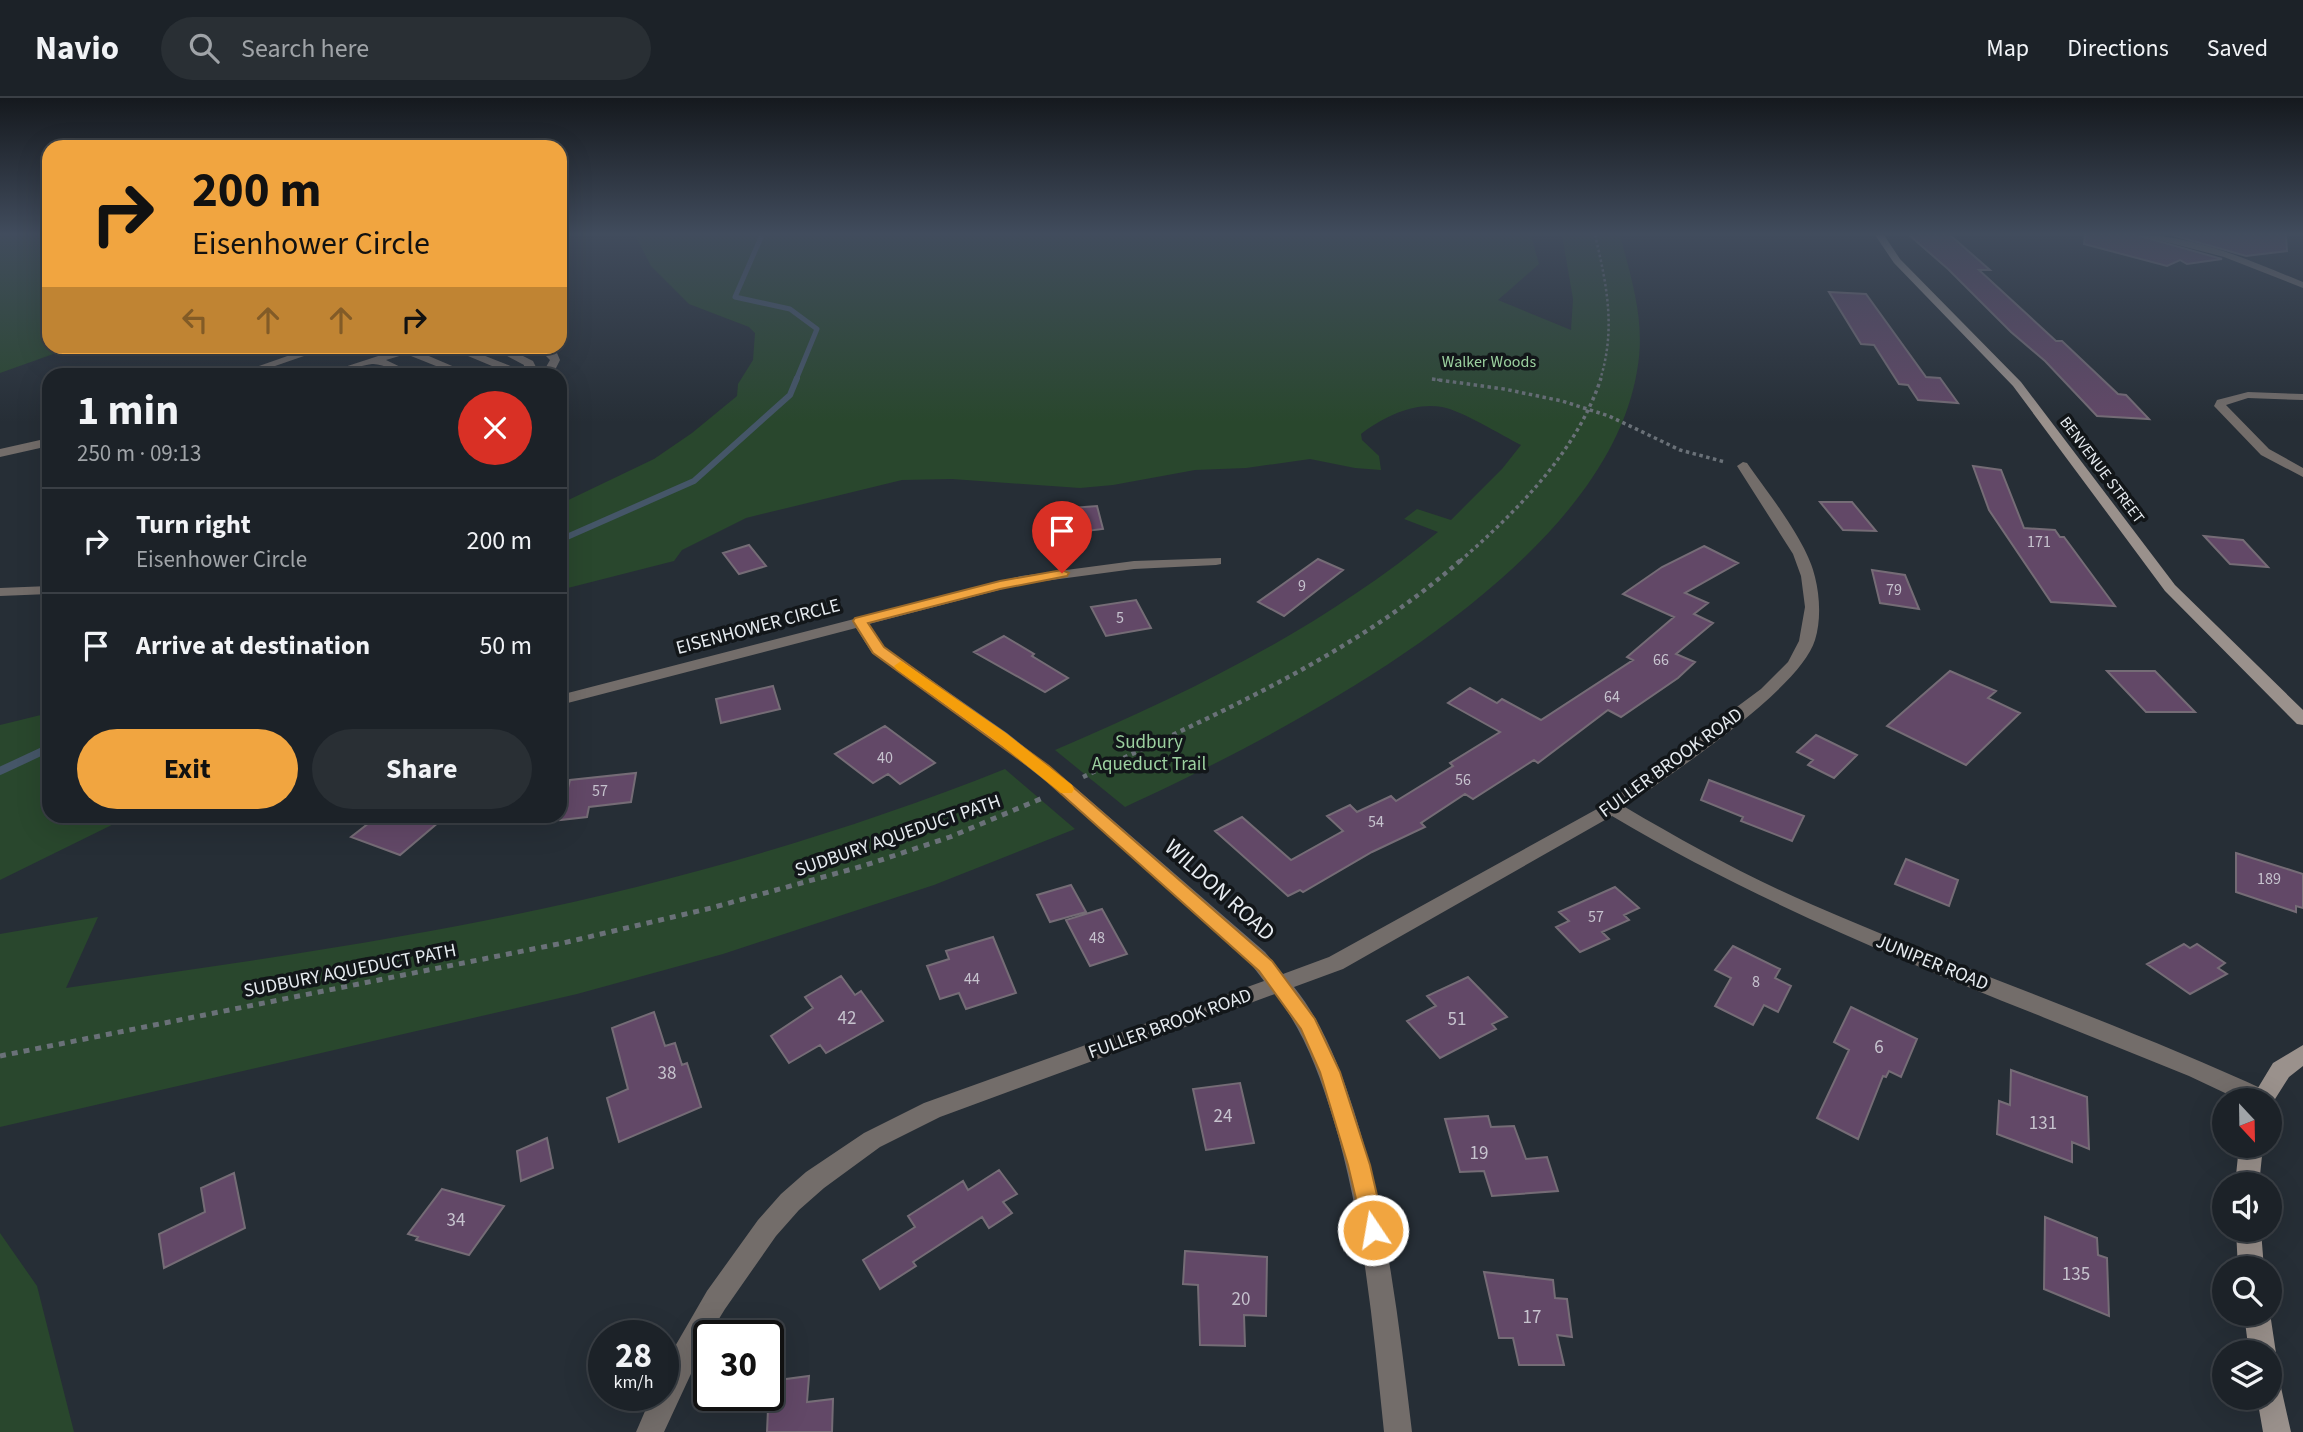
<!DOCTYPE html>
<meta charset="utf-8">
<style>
body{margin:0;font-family:"Source Sans 3",sans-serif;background:#292f34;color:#f1f3f6;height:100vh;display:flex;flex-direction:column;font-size:26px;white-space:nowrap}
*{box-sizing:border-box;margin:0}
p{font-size:23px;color:#a0a4a8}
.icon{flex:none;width:38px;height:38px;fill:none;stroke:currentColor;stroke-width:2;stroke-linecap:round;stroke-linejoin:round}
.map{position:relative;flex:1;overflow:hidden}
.details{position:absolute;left:42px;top:270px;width:525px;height:455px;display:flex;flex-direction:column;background:#1c2228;border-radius:21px;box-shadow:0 7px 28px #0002,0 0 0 2px #3a3f45}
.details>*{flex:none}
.banner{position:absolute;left:42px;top:42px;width:525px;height:214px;border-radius:21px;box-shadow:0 7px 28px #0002,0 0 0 2px #3a3f45;background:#f1a540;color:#111;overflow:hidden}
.needle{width:46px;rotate:158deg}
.controls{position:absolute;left:2212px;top:990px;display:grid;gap:14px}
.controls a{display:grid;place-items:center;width:70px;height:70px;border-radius:50%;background:#1c2228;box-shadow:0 7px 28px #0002,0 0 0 2px #3a3f45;font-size:35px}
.speed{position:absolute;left:588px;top:1222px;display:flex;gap:14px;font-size:35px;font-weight:700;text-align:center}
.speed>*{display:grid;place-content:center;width:91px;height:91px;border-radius:50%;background:#1c2228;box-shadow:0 7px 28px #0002,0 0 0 2px #3a3f45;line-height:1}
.speed small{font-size:18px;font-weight:400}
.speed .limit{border:4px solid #111;border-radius:10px;background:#fff;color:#111}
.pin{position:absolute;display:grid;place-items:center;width:60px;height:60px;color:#fff;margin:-72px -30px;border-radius:50% 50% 50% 0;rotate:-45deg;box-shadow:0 0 7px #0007}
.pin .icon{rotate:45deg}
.me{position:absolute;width:77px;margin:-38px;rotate:348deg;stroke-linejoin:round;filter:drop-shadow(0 0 5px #0008)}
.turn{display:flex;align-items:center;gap:24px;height:147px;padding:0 35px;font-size:32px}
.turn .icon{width:91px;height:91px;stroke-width:2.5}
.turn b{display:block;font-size:49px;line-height:60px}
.lanes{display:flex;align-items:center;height:66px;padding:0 35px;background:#0003;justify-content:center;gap:35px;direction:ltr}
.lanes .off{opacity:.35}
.round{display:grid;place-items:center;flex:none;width:74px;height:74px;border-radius:37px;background:#292f34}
.head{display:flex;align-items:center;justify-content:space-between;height:119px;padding:0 35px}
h1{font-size:42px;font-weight:700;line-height:52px}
.action{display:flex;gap:14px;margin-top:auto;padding:14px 35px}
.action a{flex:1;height:80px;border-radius:42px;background:#f1a540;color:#111;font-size:28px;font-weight:700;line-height:80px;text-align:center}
.action a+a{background:#292f34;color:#f1f3f6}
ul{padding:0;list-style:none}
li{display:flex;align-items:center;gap:21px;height:105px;padding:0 35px;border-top:2px solid #3a3f45}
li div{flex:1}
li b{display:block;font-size:26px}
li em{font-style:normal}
header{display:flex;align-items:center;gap:42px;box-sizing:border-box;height:98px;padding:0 35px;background:#1c2228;border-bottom:2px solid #3a3f45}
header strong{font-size:33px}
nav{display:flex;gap:38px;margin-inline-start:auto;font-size:24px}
.search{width:490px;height:63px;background:#292f34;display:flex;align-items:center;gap:18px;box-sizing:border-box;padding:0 24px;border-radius:38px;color:#a0a4a8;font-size:26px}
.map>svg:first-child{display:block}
.green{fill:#29472d}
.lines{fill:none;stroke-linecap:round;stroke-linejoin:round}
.stream-far2{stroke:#455668;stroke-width:5}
.stream-far1{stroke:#455668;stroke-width:6}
.stream{stroke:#455668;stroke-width:8}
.building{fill:#624867;stroke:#756c76;stroke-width:2}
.path-far3{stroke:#6a7178;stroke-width:2.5;stroke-dasharray:2.5 2.5;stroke-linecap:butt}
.path-far2{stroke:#6a7178;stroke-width:3.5;stroke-dasharray:3.5 3.5;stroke-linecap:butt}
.path-far1{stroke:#6a7178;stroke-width:4.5;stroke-dasharray:4.5 4.5;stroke-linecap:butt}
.path{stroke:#6a7178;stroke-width:5;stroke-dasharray:6 6;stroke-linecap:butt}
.lane{fill:#736d6a;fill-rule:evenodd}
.street{fill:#736d6a;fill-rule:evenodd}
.secondary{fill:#9a918c;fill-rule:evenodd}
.route{fill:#f1a540;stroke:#9d6b2a;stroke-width:2}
.slow{fill:#f59e0b}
.labels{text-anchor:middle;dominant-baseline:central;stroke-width:7;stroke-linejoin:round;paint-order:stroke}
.far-park-label{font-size:16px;fill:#9bd09f;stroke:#121619}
.far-street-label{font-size:16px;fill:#e7ecf1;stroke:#121619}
.number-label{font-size:16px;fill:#c6c3ce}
.street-label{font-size:19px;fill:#e7ecf1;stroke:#121619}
.park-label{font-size:19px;fill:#9bd09f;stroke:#121619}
.near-number-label{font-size:19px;fill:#c6c3ce}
.near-street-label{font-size:23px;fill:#e7ecf1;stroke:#121619}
</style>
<header>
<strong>Navio</strong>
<div class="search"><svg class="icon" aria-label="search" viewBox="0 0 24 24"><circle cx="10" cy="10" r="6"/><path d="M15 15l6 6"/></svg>Search here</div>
<nav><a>Map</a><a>Directions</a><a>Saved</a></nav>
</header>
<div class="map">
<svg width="2303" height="1334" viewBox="0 0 2303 1334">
<rect width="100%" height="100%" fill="#262e36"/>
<path class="green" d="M0,137H49V248L73,249L0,275Z
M635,137H1531L1539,166L1498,202L1571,232L1573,201L1562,137H1620C1632,183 1646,225 1637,273C1604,472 1291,632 1125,709L1055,652C1191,594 1324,529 1438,434L1404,421L1417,411L1451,422L1502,371L1521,347C1501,337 1463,313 1442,309C1414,304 1383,319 1361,336L1362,342L1379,358L1381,372L1355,370L1310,361L1246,370L1195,372L1113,387L1080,390L952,381L902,382L746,420L682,452L674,463L560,492V406L654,361L692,335L737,298L738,286L753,262L755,235L749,229L689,206L651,168Z
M49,615V718H130L0,782V627Z
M1005,671L1075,731L934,787L723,856L577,896L0,1029V836L98,819L66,890C178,873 291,858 402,838C606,803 812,748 1005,671Z
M0,1135L37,1188L74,1334H0Z"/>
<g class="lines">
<path class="stream-far2" d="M762,137L735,199L790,211L817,231L796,282"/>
<path class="stream-far1" d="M560,442L694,383L790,297L797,280"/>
<path class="stream" d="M0,673L49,650"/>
</g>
<path class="building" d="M1909,137H1950L1990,172H1979L2056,243H2062L2118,296L2126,297L2149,321L2097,318L2045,263L2011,234L1948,171Z
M2085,137H2137L2222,161L2187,166L2180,162L2167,168L2084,146Z
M2172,137H2286L2287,153L2246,158Z
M1829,194L1866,196L1926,279L1940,280L1958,305L1918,302L1908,287L1899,286L1874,247L1861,246Z
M1973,368L2001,372L2024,430L2055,432L2060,439H2064L2115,508L2051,504L1989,412Z
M1820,404H1852L1876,433L1843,432Z
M1097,408L1103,431L1078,434L1072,410Z
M2204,438L2243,442L2268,469L2230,466Z
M749,447L766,468L739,476L723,455Z
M1704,448L1738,465L1685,495L1708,505L1694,516L1713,525L1676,556L1695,564L1678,580L1621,619L1608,612L1538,665L1534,662L1473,701L1465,696L1421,725L1425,729L1372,754L1303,794L1300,792L1288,798L1215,733L1242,719L1291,762L1343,733L1327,718L1350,707L1357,714L1391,698L1396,703L1453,668L1450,665L1500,634L1448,605L1470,590L1497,605L1502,601L1541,622L1633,562L1627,559L1674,519L1623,496L1662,469Z
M1318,461L1343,472L1284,518L1258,504Z
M1872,472L1905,477L1919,511L1880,505Z
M1136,502L1151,530L1106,538L1091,509Z
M1004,538L1034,556L1032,558L1068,580L1045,594L974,554Z
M1950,573L1996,593L1988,600L2020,615L1966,667L1887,628Z
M2107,573H2155L2195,614H2146Z
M773,588L780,611L721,625L716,601Z
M885,628L935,665L900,686L888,676L873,685L835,656Z
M1816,637L1857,657L1834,680L1808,667L1813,662L1797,654Z
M636,675L631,704L589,709L587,719L560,722L570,682Z
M1709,682L1804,718L1792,743L1741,723L1743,719L1701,702Z
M378,718H446L400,757L351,739Z
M2236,755L2303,776V810L2296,808V814L2236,794Z
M1906,761L1958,782L1949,808L1895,786Z
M1071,787L1086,814L1050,824L1037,797Z
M1615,789L1639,810L1624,817L1629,822L1602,834L1609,841L1580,854L1556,829L1569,823L1559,814Z
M1102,811L1127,856L1090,868L1066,822Z
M993,839L1016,895L966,911L959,895L940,901L927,868L949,861L946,853Z
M2184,846L2190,850L2197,846L2225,865L2218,870L2227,876L2190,896L2147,866Z
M1733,848L1780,871L1775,880L1791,888L1778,914L1764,907L1753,927L1715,908L1731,880L1715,872Z
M841,878L855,897L861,893L883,923L826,955L820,947L789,965L771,938L813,910L805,899Z
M1468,879L1507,919L1492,926L1496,931L1440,960L1407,923L1436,908L1427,898Z
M1851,909L1917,941L1901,979L1889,973L1886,979L1883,978L1858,1041L1817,1020L1849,952L1834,944Z
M654,914L665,948L675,945L682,967L687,965L701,1009L619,1044L607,1000L628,991L612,930Z
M2011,972L2087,999L2089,1051L2072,1044V1064L1997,1036L1999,1003L2010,1007Z
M1240,985L1254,1045L1206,1052L1193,991Z
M1488,1018L1491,1029L1514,1028L1526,1061L1547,1059L1558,1093L1492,1098L1484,1073L1460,1074L1445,1021Z
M547,1040L553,1070L521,1083L517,1053Z
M999,1072L1017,1096L1003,1104L1012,1115L989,1130L982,1119L913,1164L916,1168L880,1191L863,1162L915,1129L908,1118L963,1083L968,1092Z
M234,1075L245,1130L164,1170L159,1136L205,1114L201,1090Z
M442,1091L504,1108L469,1157L416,1142L418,1139L408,1136Z
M2045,1119L2097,1140L2098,1157L2107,1160L2109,1218L2044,1191Z
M1185,1153L1267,1159L1266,1218L1244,1217L1245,1248L1200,1247L1198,1187L1183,1186Z
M1484,1174L1553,1182L1555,1200L1567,1201L1572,1239L1557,1237L1564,1267H1519L1513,1240H1499Z
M809,1278L807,1304L833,1301L832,1334H767L768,1311L777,1310L779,1282Z"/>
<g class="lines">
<path class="path-far3" d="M1595,137C1607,187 1616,232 1600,282
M1432,281L1440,282"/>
<path class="path-far2" d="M1432,281L1504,291L1562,303L1609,318L1680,352L1725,364
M1460,463C1517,413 1577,354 1601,280"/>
<path class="path-far1" d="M1083,679C1214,617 1353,558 1462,461"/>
<path class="path" d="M0,958L563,845L711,810L863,768L950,739L1045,699"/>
<path class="lane" d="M316,248H333L252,276H236Z
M409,248H427L417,253L471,276H456L406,256L386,262L415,276C400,276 382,265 372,266C355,268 341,278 323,276Z
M444,248H460L523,273L524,267L488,248H503L533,263L536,269L532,276H511Z
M536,248H549L557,255L560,262L553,276H542L550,262Z
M49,340V348L0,359V351Z
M49,488V496L0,498V490Z"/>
<path class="street" d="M2139,137C2195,137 2251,163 2303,184V190L2224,159Z
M2248,294L2303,296V302L2248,300L2226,307L2269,351L2303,370V379L2261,357L2214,308L2217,302Z
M1743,364L1747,365C1768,395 1808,445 1815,479C1820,499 1821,523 1815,542C1800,592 1670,676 1625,709C1686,745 1748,779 1813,807C1964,873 2120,925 2269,994L2272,1001L2270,1007V1003H2242L2189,978C1994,898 1793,826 1612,718L1343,871L1294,889C1323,925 1340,970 1354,1013C1387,1118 1399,1225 1412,1334H1384C1373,1228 1364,1123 1333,1020C1319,975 1304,933 1275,896L940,1019L880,1049L824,1090L799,1112L776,1138L725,1211L709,1237L664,1334H636L652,1297H663V1273L670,1257L707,1193L758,1122L781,1096L806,1074L864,1035L924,1005L1264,883L1251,866L1058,693L995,643L872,555L856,530L560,607V597L1021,478L1134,463L1221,460V466L1216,467L1134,471L1022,486L869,526L884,549L1007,635L1070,685L1265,854L1283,876L1329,859L1606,706L1761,591L1788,564L1799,543L1805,509L1801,478L1793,456L1737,368Z"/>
<path class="secondary" d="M1875,137H1884L1900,161L2021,284L2175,487L2303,612V627L2297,626L2165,493L2013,288L1894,165Z
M2303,947V968L2289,979L2270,1009V1003H2250L2273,965Z
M2239,1048H2263L2259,1087H2235Z
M2236,1132H2261L2264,1171H2238Z
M2270,1215L2276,1255L2270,1266V1255H2249L2244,1216Z
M2270,1281L2280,1285L2291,1334H2263L2257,1300H2270Z"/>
</g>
<linearGradient id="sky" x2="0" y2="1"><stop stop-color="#15191e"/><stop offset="0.42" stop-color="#414c5d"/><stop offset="1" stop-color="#414c5d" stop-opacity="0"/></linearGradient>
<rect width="2303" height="324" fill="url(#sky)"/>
<path class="route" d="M1062,472L1069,475L1067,478L1000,491L868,525L884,549L1049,668L1272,863L1315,921L1340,974L1370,1067L1385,1132L1381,1139L1373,1142L1365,1139L1348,1067L1320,974L1301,931L1259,873L1038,675L873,555L853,523L855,520L1000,483Z"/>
<path class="slow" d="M901,563L1006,635L1072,687L1074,691L1072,695H1061L995,642L896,571L894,568Z"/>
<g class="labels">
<g class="far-park-label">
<text x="1489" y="264">Walker Woods</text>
</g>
<g class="far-street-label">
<text transform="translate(2102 372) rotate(53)">BENVENUE STREET</text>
</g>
<g class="number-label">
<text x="2039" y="444">171</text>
<text x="1302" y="488">9</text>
<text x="1894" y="492">79</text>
<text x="1120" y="520">5</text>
<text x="1661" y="562">66</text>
<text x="1612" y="599">64</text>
<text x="885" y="660">40</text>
<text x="1463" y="682">56</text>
<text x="600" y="693">57</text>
<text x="1376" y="724">54</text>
<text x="2269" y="781">189</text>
<text x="1596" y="819">57</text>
<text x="1097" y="840">48</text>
<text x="972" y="881">44</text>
<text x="1756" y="884">8</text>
</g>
<g class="street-label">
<text transform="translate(758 529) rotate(-15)">EISENHOWER CIRCLE</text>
<text transform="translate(1671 665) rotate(-36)">FULLER BROOK ROAD</text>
<text transform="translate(898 738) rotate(-19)">SUDBURY AQUEDUCT PATH</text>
<text transform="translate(1932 865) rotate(22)">JUNIPER ROAD</text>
<text transform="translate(350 873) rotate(-11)">SUDBURY AQUEDUCT PATH</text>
<text transform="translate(1170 926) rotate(-20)">FULLER BROOK ROAD</text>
</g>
<g class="park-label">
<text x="1149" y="644">Sudbury<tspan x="1149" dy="22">Aqueduct Trail</tspan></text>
</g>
<g class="near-number-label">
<text x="847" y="920">42</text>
<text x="1457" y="921">51</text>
<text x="1879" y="949">6</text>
<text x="667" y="975">38</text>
<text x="1223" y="1018">24</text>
<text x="2043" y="1025">131</text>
<text x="1479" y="1055">19</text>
<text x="456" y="1122">34</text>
<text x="2076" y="1176">135</text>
<text x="1241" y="1201">20</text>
<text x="1532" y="1219">17</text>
</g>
<g class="near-street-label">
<text transform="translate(1220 792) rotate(42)">WILDON ROAD</text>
</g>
</g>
</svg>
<div class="controls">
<a><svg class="needle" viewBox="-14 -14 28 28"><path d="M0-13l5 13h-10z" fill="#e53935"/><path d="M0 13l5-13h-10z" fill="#a0a4a8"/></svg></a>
<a><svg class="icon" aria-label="sound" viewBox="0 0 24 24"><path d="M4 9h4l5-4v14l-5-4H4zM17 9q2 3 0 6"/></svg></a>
<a><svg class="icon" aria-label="search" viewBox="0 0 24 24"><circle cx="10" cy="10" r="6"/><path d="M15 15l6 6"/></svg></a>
<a><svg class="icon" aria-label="layers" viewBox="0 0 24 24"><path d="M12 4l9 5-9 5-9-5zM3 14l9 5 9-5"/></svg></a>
</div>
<div class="speed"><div>28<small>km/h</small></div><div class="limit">30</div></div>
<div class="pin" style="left:1062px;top:475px;background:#d93025"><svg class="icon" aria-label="arrive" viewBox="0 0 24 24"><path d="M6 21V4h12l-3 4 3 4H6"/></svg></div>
<svg class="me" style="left:1373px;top:1132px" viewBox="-20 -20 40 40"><circle r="17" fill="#f1a540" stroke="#fff" stroke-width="3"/><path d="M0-11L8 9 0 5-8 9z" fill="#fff"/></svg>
<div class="banner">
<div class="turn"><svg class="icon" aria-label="right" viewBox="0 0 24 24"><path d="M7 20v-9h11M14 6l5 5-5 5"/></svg><div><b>200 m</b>Eisenhower Circle</div></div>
<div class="lanes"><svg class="icon off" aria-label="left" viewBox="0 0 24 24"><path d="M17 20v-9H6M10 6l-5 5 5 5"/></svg><svg class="icon off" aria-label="ahead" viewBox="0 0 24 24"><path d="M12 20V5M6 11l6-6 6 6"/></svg><svg class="icon off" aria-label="ahead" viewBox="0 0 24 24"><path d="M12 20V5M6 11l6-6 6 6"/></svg><svg class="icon" aria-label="right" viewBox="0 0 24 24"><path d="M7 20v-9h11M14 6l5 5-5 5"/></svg></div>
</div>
<section class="details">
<div class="head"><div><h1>1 min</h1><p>250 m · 09:13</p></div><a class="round" style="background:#d93025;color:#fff"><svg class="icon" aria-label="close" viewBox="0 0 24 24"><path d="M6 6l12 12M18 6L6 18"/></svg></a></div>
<ul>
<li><svg class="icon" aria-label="right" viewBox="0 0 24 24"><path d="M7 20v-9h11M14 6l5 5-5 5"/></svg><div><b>Turn right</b><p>Eisenhower Circle</p></div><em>200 m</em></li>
<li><svg class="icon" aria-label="arrive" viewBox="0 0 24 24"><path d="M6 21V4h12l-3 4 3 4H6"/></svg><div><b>Arrive at destination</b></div><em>50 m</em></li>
</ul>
<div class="action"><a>Exit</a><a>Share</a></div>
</section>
</div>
